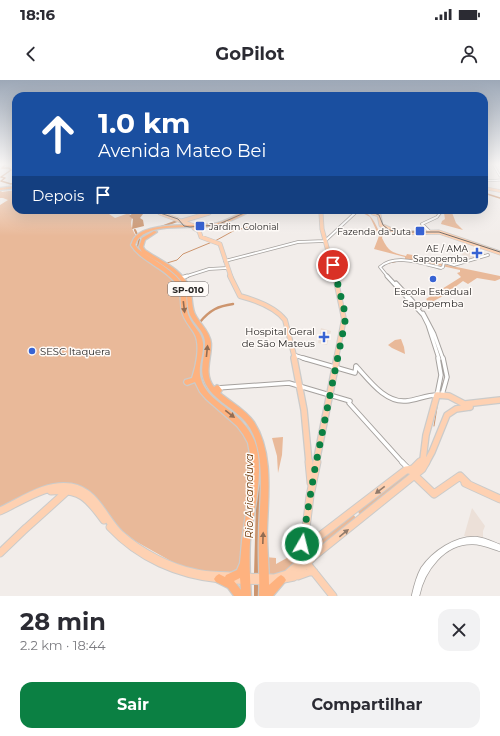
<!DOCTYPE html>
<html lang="pt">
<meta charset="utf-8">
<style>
body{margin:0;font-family:Montserrat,sans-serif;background:#f2f2f3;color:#2b2b33;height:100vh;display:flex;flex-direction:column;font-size:15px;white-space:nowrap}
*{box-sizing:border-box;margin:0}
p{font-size:13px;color:#7c7c81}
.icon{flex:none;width:22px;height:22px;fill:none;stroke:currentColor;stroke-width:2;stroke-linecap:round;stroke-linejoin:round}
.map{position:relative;height:516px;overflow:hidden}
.details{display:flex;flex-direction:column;background:#fff;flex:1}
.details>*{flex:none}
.hud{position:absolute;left:12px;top:12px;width:476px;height:122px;border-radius:12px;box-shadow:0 4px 16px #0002;background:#1a4fa0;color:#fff;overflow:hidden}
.pin{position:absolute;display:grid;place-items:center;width:34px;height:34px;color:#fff;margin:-17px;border:2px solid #fff;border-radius:50%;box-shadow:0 1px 4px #0007}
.me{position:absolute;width:44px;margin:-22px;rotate:8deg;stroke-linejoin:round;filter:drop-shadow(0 0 3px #0008)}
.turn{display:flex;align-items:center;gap:14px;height:84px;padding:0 20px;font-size:18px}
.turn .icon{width:52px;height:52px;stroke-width:2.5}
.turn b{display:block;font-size:28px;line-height:34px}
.then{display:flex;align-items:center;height:38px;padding:0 20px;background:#0003;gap:8px;font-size:15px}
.round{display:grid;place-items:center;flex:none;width:42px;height:42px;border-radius:12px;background:#f2f2f3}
.headline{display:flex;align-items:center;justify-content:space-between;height:68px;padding:0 20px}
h1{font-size:24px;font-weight:700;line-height:30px}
.cta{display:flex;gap:8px;margin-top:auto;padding:8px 20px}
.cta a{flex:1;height:46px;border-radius:12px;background:#0b8043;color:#fff;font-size:16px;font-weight:700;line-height:46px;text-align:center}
.cta a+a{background:#f2f2f3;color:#2b2b33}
.status{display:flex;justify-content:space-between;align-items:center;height:28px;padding:0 20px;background:#fff;direction:ltr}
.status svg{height:11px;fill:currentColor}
header{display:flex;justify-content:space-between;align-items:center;height:52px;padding:0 20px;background:#fff;font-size:18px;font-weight:700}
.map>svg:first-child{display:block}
.built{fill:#ece0d8}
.green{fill:#e9b999}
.water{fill:#cd956e}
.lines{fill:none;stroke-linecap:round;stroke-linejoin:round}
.stream{stroke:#cd956e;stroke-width:1}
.river-far4{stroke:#cd956e;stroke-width:1.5}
.river-far3{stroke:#cd956e;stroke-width:2}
.river-far2{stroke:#cd956e;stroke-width:2.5}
.river-far1{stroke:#cd956e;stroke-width:3}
.river{stroke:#cd956e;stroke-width:4}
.minor-far4-casing{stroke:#a5a19e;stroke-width:2.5}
.minor-far3-casing{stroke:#a5a19e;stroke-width:3.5}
.minor-far2-casing{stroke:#a5a19e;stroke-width:5}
.minor-far1-casing{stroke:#a5a19e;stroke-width:5.5}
.minor-casing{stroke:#a5a19e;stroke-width:6}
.major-far4-casing{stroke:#cbcbca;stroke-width:3.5}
.major-far3-casing{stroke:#cbcbca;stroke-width:5}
.major-far2-casing{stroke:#cbcbca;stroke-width:6}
.major-far1-casing{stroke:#cbcbca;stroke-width:8}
.major-casing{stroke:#cbcbca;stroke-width:9}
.highway-casing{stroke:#cbcbca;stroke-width:2.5}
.minor-far4{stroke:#fff;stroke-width:1.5}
.minor-far3{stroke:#fff;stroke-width:2}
.minor-far2{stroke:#fff;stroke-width:3}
.minor-far1{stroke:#fff;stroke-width:3.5}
.minor{stroke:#fff;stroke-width:4.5}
.major-far4{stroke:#fed1b2;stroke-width:2.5}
.major-far3{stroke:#fed1b2;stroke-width:3.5}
.major-far2{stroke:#fed1b2;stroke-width:4}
.major-far1{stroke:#fed1b2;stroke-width:5.5}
.major{stroke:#fed1b2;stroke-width:7}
.highway{fill:#feb27f;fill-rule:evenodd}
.rail{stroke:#706d6b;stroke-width:1}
.oneway{fill:#926c52}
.oneway2{fill:#927b6b}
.route{stroke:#0b8043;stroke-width:7;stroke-dasharray:0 12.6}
.poi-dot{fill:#3863d3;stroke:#fffbf8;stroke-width:1.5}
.labels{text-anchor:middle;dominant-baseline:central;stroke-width:3;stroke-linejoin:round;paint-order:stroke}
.far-poi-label{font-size:9px;fill:#272524;stroke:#fffbf8;text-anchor:end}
.shield{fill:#fffbf8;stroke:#686564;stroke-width:1}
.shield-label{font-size:9px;font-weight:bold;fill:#272524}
.poi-label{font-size:10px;fill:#272524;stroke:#fffbf8}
.water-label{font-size:11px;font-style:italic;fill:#6b3606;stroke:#fffbf8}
</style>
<div class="status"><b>18:16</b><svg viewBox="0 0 49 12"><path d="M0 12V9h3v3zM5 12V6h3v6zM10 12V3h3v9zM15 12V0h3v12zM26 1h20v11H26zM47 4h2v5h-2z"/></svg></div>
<header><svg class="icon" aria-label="back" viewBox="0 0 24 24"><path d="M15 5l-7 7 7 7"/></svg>GoPilot<svg class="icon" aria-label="person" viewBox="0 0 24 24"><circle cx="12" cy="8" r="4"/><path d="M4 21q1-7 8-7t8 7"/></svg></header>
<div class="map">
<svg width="500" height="516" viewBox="0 0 500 516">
<rect width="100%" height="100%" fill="#f2edea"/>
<path class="built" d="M480,169L486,175L469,180L460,173Z
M321,248L331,251L327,265L318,263Z
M472,428L485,446L483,451V459L464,456Z"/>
<path class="green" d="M0,110L2,112L16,110V130H111L114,131L109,134L115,138L129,133L130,135L133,136C129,144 132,149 136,156L131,164L132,168L178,204L182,220L199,262L200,310L245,351L250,364L252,399L242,486L231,495L198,491L176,484L135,461L116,446L90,413L61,405L0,430V125L8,120L3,118H0Z
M357,130C370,130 375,143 380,153L383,147L385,149L382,158C389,172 391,172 406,176L407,174L418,176V179L500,196V199L495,201L477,198L468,204L463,201L443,216L430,223L426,219L461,197L457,193L460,192V190L415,180V181L405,179V177L374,169L379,156L370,137Z
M446,130H451L456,143L463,150L441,144L442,141L445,139L444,133Z
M401,259L404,267L405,274L392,268L388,265L395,260Z
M283,357L282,375L278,393L277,376L272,358Z
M408,390L412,394L362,433L359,434L358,431Z
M353,434L356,438L310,475L308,469Z
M296,473C295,487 284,495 270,496L268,494L265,477L276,478V484Z"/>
<path class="water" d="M137,130L142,132L147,130L143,132V134L140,138L143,140L144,146L132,149L133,139L129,136Z"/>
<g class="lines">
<path class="stream" d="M215,161L235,150L251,147
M167,183L177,180L183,174L212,162
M389,183L399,181
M440,279L443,287
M440,312L445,298
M434,346L438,321"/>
<path class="river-far4" d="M6,84L2,88H9L11,90L1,97L5,98L1,101L11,104L16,102
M484,113L500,118"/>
<path class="river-far3" d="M161,147L177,141
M135,150L139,159L138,167L141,172
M170,192L178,197"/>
<path class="river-far2" d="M176,196L179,198
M190,234C202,253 206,255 203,279
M200,242C210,230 218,226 233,224"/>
<path class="river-far1" d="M202,290C204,314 224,325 242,338
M257,365L259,383"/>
<path class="river" d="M256,495L259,382
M256,502V516"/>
<g class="minor-far4-casing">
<path id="minor-far4" d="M493,84L500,96
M484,101L500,100
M354,134L358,130
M439,134L442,130"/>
</g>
<g class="minor-far3-casing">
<path id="minor-far3" d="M430,152L422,144L437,137L440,133
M225,181L298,162L325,161L355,133
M184,197L209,189L227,188
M388,197L380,187C396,173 423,184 441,188L443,187L444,182L454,185L488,175"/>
</g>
<g class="minor-far2-casing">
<path id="minor-far2" d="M387,196L423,235L428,245L439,279
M181,198L187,196
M396,203L419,228
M423,233L434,254L443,279
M294,275L306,279"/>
</g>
<g class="minor-far1-casing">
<path id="minor-far1" d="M303,278L355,293L356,286
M356,286C369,300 385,323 406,321C417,320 426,315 437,315L441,295L438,278
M217,308L289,303L350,321L349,323L403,383
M442,315L447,297L443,278"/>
</g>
<g class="minor-casing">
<path id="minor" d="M402,382L409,389
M414,516C416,507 418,498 423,489C434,473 456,458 476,459C485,460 492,464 500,467
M417,516C422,490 443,461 473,462C482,462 491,466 500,469"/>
</g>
<g class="major-far4-casing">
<path id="major-far4" d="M484,108L500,111
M153,130L162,134
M321,130V134
M366,130L375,134
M205,134L219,130"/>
</g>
<g class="major-far3-casing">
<path id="major-far3" d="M160,133L194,146
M321,133L322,149L335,197
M373,133L379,135L381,145L398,153L439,152L500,173
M182,141L209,133
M194,148L199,151L201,157L220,164L231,197"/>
</g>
<g class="major-far2-casing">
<path id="major-far2" d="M230,196L240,216C255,220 275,227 285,240L295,279
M335,196L344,239L336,279"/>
</g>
<g class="major-far1-casing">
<path id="major-far1" d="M294,278L304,330L309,383
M465,324L500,320
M316,383L337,278
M419,383L423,379L426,355L437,315L449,316L470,327
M426,383L432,372L447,335L456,329L470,327"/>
</g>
<g class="major-casing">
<path id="major" d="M309,382L311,403
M317,382L310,416L303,472L309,486L333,516
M413,394L434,414L460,396L468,404
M465,403L500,419
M51,411C80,408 88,418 104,440
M0,431C22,421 46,403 71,407C96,411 104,439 120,454C140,472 170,488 196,493C207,496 220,495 232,496
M110,447C139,478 178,495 220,499
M24,450L65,413L67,409
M0,473L26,448
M298,496L309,492H314
M245,497L274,498L287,494L297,485L312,462L406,390L413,389L420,382
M230,500L274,501L294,497L314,476L422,389L426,382"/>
</g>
<g class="highway-casing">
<path id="highway" d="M16,106V108L0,110V108Z
M247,130H252C241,137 224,144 212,146C192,149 155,143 140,157C137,159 136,162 135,165L138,169C152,180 179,192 185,210C188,219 185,228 189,237C193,247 202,252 203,263C204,275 197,288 201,299C205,315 222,324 234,334C242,341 249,349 254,360C266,389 253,431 250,462C249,480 250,498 251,516H234L228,508L216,502L214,499L216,496L219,494L225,497L226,495L237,490L240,483L242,461L251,399L250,374L248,363L243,354L237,346L229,339L206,319L200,312L195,302L187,305L185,304L184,302L185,300L192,298C196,286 201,264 194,253C190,246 184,240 182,232C179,217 184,210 171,198C159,186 140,180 131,165C132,163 133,159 135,157C149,141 193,147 213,144C225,142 236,135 247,130ZM240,498L241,510L234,501Z
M154,151L157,152L145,160L143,167L145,170C161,181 183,189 190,209C193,218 191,228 196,236C201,245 210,252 211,263C212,278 203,293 214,307L217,305L219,306L222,310L221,312L220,313C231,322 246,330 254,342C274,373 268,416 267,450C267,469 269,487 269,505L278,497L281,495L284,497L286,500L284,503L273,516H259C260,496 258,475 259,455C259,423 267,376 250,348C238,328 212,322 204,300C199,287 206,274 205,261C204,251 194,244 190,235C187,227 188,219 186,211C180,191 158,183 142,172L139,167L142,158Z"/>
</g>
<use href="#minor-far4" class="minor-far4"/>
<use href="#minor-far3" class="minor-far3"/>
<use href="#minor-far2" class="minor-far2"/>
<use href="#minor-far1" class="minor-far1"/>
<use href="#minor" class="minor"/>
<use href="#major-far4" class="major-far4"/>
<use href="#major-far3" class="major-far3"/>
<use href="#major-far2" class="major-far2"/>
<use href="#major-far1" class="major-far1"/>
<use href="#major" class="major"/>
<use href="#highway" class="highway"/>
<path class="rail" d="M367,130L379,135L383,145L389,150L400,152H439L500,172
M154,131L178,139L184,146L190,147L217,145L251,130"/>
</g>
<defs><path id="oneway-solid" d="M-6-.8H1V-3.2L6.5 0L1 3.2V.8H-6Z"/></defs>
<g class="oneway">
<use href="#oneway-solid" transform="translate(184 227) rotate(83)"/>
<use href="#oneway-solid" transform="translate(207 271) rotate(-84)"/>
<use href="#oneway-solid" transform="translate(230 334) rotate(38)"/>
<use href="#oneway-solid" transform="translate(263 458) rotate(-88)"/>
</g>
<g class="oneway2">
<use href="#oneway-solid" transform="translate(380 410) rotate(142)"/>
<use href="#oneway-solid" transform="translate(344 453) rotate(-39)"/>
</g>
<linearGradient id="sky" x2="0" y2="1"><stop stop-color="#9da8b7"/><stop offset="0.54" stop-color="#f9f7f6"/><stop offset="1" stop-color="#f9f7f6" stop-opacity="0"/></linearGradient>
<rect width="500" height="156" fill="url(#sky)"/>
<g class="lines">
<path class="route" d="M302,464L315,388L345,242L344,229L333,185"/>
</g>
<g class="poi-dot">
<rect x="195" y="141" width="10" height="10" rx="2"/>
<rect x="415" y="146" width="10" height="10" rx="2"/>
<path d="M475 167h4v4h4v4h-4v4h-4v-4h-4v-4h4z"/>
<circle cx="433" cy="199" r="4"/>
<path d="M322 251h4v4h4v4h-4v4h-4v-4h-4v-4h4z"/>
<circle cx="32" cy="271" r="4"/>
</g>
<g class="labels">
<g class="far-poi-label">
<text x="209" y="146" text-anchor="start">Jardim Colonial</text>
<text x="411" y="151">Fazenda da Juta</text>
<text x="468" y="168">AE / AMA<tspan x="468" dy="10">Sapopemba</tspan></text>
</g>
<rect class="shield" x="168" y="202" width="40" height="14" rx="3"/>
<g class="shield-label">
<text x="188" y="209">SP-010</text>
</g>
<g class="poi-label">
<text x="433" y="211">Escola Estadual<tspan x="433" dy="12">Sapopemba</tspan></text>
<text x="315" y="251" text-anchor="end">Hospital Geral<tspan x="315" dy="12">de São Mateus</tspan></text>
<text x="40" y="271" text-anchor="start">SESC Itaquera</text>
</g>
<g class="water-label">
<text transform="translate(249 416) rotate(-90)">Rio Aricanduva</text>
</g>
</g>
</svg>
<div class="pin" style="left:333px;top:185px;background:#d93025"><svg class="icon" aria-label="arrive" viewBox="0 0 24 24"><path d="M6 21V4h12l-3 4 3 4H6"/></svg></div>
<svg class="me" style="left:302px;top:464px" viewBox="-20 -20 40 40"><circle r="17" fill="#0b8043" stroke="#fff" stroke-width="3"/><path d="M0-11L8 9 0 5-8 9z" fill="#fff"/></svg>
<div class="hud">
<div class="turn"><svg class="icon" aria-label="ahead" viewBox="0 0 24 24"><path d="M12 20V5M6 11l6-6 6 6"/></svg><div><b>1.0 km</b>Avenida Mateo Bei</div></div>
<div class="then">Depois<svg class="icon" aria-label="arrive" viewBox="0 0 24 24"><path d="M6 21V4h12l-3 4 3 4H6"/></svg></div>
</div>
</div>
<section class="details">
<div class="headline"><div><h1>28 min</h1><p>2.2 km · 18:44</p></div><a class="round"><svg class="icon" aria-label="close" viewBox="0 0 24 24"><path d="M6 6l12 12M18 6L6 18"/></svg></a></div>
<div class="cta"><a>Sair</a><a>Compartilhar</a></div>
</section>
